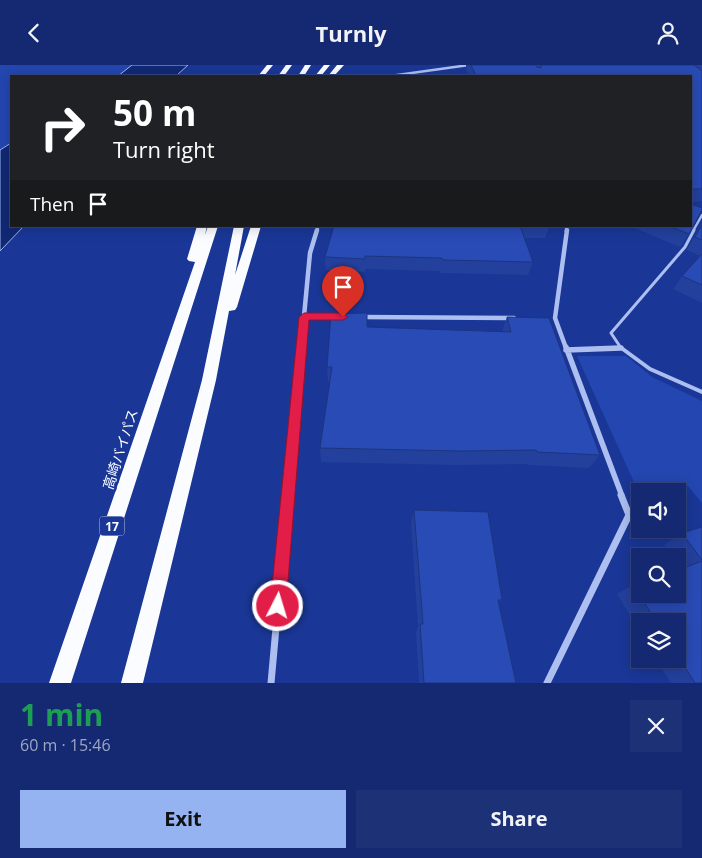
<!DOCTYPE html>
<meta charset="utf-8">
<style>
body{margin:0;font-family:"Open Sans","Noto Sans JP",sans-serif;background:#1d3176;color:#f1f3f6;height:100vh;display:flex;flex-direction:column;font-size:19px;white-space:nowrap}
*{box-sizing:border-box;margin:0}
p{font-size:16px;color:#9da6c3}
.icon{flex:none;width:28px;height:28px;fill:none;stroke:currentColor;stroke-width:2;stroke-linecap:round;stroke-linejoin:round}
.map{position:relative;height:618px;overflow:hidden}
.drawer{display:flex;flex-direction:column;background:#142971;flex:1}
.drawer>*{flex:none}
.banner{position:absolute;left:10px;top:10px;width:682px;height:152px;border-radius:0px;box-shadow:0 2px 12px #0003,0 0 0 1px #334584;background:#202124;color:#fff;overflow:hidden}
.controls{position:absolute;left:631px;top:418px;display:grid;gap:10px}
.controls a{display:grid;place-items:center;width:55px;height:55px;border-radius:0px;background:#142971;box-shadow:0 2px 12px #0003,0 0 0 1px #334584;font-size:25px}
.pin{position:absolute;display:grid;place-items:center;width:42px;height:42px;color:#fff;margin:-51px -21px;border-radius:50% 50% 50% 0;rotate:-45deg;box-shadow:0 0 5px #0007}
.pin .icon{rotate:45deg}
.me{position:absolute;width:55px;margin:-28px;rotate:5deg;stroke-linejoin:round;filter:drop-shadow(0 0 4px #0008)}
.turn{display:flex;align-items:center;gap:18px;height:105px;padding:0 20px;font-size:22px}
.turn .icon{width:65px;height:65px;stroke-width:2.5}
.turn b{display:block;font-size:35px;line-height:42px}
.then{display:flex;align-items:center;height:48px;padding:0 20px;background:#0003;gap:10px;font-size:19px}
.round{display:grid;place-items:center;flex:none;width:52px;height:52px;border-radius:0px;background:#1d3176}
.overview{display:flex;align-items:center;justify-content:space-between;height:85px;padding:0 20px}
h1{font-size:30px;font-weight:700;line-height:38px;color:#1e9e55}
.action{display:flex;gap:10px;margin-top:auto;padding:10px 20px}
.action a{flex:1;height:58px;border-radius:0px;background:#95b2f1;color:#111;font-size:20px;font-weight:700;line-height:58px;text-align:center}
.action a+a{background:#1d3176;color:#f1f3f6}
header{display:flex;justify-content:space-between;align-items:center;height:65px;padding:0 20px;background:#142971;font-size:22px;font-weight:700}
.map>svg:first-child{display:block}
.green{fill:#2346b0}
.water{fill:#112874;stroke:#a0b6f2}
.lines{fill:none;stroke-linecap:round;stroke-linejoin:round}
.service-far2{stroke:#adbef0;stroke-width:2.5}
.service-far1{stroke:#adbef0;stroke-width:3}
.service{stroke:#adbef0;stroke-width:4}
.minor-far4{stroke:#adbef0;stroke-width:2.5}
.minor-far3{stroke:#adbef0;stroke-width:3}
.minor-far2{stroke:#adbef0;stroke-width:4.5}
.minor-far1{stroke:#adbef0;stroke-width:5.5}
.minor{stroke:#adbef0;stroke-width:7}
.trunk{fill:#fbfcff;fill-rule:evenodd}
.wall{fill:#23409c}
.building{fill:#294bb5;stroke:#1d347f}
.route{fill:#e11d48;stroke:#92132f}
.labels{text-anchor:middle;dominant-baseline:central;stroke-width:5;stroke-linejoin:round;paint-order:stroke}
.shield{fill:#1a3797;stroke:#bac3e0;stroke-width:1}
.shield-label{font-size:12px;font-weight:bold;fill:#fff}
.street-label{font-size:14px;fill:#fff;stroke:#1a3797}
</style>
<header><svg class="icon" aria-label="back" viewBox="0 0 24 24"><path d="M15 5l-7 7 7 7"/></svg>Turnly<svg class="icon" aria-label="person" viewBox="0 0 24 24"><circle cx="12" cy="8" r="4"/><path d="M4 21q1-7 8-7t8 7"/></svg></header>
<div class="map">
<svg width="702" height="618" viewBox="0 0 702 618">
<rect width="100%" height="100%" fill="#1a3797"/>
<path class="green" d="M0,0H132L118,11H11V78L0,85Z
M577,291H626L652,312L702,336V438L687,420L638,426Z"/>
<path class="water" d="M132,0H188L176,11H118Z
M11,78V161H24L0,186V85Z"/>
<g class="lines">
<path class="service-far2" d="M693,166L702,150"/>
<path class="service-far1" d="M621,283L611,268L685,182L694,165"/>
<path class="service" d="M620,282L650,304L702,327"/>
<path class="minor-far4" d="M390,11L469,0"/>
<path class="minor-far3" d="M317,166L318,161
M566,166L567,161"/>
<path class="minor-far2" d="M304,251L337,252
M360,252L514,253
M301,283L310,188L317,165
M566,283L555,253L567,165"/>
<path class="minor-far1" d="M566,282L622,431
M566,285L621,283
M288,431L301,282"/>
<path class="minor" d="M271,618L288,430
M547,618L629,450L621,430"/>
<path class="trunk" d="M267,0H273L264,11H258Z
M286,0H292L284,11H278Z
M305,0H311L304,11H298Z
M324,0H330L321,11H315Z
M337,0H344L334,11H328Z
M197,161H207L205,170L208,161H218L71,618H49L195,197L189,196L187,194Z
M234,161H244L235,210L251,161H261L237,242L235,245L229,246L216,315L143,618H121L202,315Z"/>
</g>
<path class="wall" d="M466,0H702V136L691,137V11H469L466,4Z
M702,157V238L673,224L682,211L700,191L687,185Z
M334,161H550L545,173H524L533,197L528,210L440,208V206L365,204V207L326,205L325,192Z
M630,161H691L689,169L680,182Z
M507,252L600,390L589,403L529,400L528,399L456,400L321,397L320,383L330,317H328L327,302L367,262L502,266Z
M414,445L502,535L499,538L516,618H419L416,567L418,562L411,458Z
M702,462V618H671L656,594H678V556H640V567L617,529L633,520L681,503L678,498V491H673L664,480L682,468Z"/>
<path class="building" d="M471,0H535L537,2L541,3V0H694L702,6V124H691V11H476Z
M691,139L702,143V145L689,169L669,161H691Z
M702,160V175L695,172Z
M334,161H520L533,197L443,195L442,193L365,191V194L325,192Z
M702,189V220L682,211Z
M367,248V262L511,267L507,252L549,253L600,390L537,387L536,385L461,386L320,383L332,302H327L331,249Z
M414,445L488,447L502,535H498L516,618H424L420,559H423Z
M702,462V495L682,468Z
M702,496V618H695L678,591V556H656L633,520L640,517V529H678V505Z"/>
<path class="route" d="M304,248H343L348,252L343,255H309L286,541L284,546L278,549L272,546L270,541L299,252Z"/>
<g class="labels">
<rect class="shield" x="99.5" y="451.5" width="25" height="19" rx="4"/>
<g class="shield-label">
<text x="112" y="461">17</text>
</g>
<g class="street-label">
<text transform="translate(120 384) rotate(-72)">高崎バイパス</text>
</g>
</g>
</svg>
<div class="controls">
<a><svg class="icon" aria-label="sound" viewBox="0 0 24 24"><path d="M4 9h4l5-4v14l-5-4H4zM17 9q2 3 0 6"/></svg></a>
<a><svg class="icon" aria-label="search" viewBox="0 0 24 24"><circle cx="10" cy="10" r="6"/><path d="M15 15l6 6"/></svg></a>
<a><svg class="icon" aria-label="layers" viewBox="0 0 24 24"><path d="M12 4l9 5-9 5-9-5zM3 14l9 5 9-5"/></svg></a>
</div>
<div class="pin" style="left:343px;top:252px;background:#d93025"><svg class="icon" aria-label="arrive" viewBox="0 0 24 24"><path d="M6 21V4h12l-3 4 3 4H6"/></svg></div>
<svg class="me" style="left:278px;top:541px" viewBox="-20 -20 40 40"><circle r="17" fill="#e11d48" stroke="#fff" stroke-width="3"/><path d="M0-11L8 9 0 5-8 9z" fill="#fff"/></svg>
<div class="banner">
<div class="turn"><svg class="icon" aria-label="right" viewBox="0 0 24 24"><path d="M7 20v-9h11M14 6l5 5-5 5"/></svg><div><b>50 m</b>Turn right</div></div>
<div class="then">Then<svg class="icon" aria-label="arrive" viewBox="0 0 24 24"><path d="M6 21V4h12l-3 4 3 4H6"/></svg></div>
</div>
</div>
<section class="drawer">
<div class="overview"><div><h1>1 min</h1><p>60 m · 15:46</p></div><a class="round"><svg class="icon" aria-label="close" viewBox="0 0 24 24"><path d="M6 6l12 12M18 6L6 18"/></svg></a></div>
<div class="action"><a>Exit</a><a>Share</a></div>
</section>
